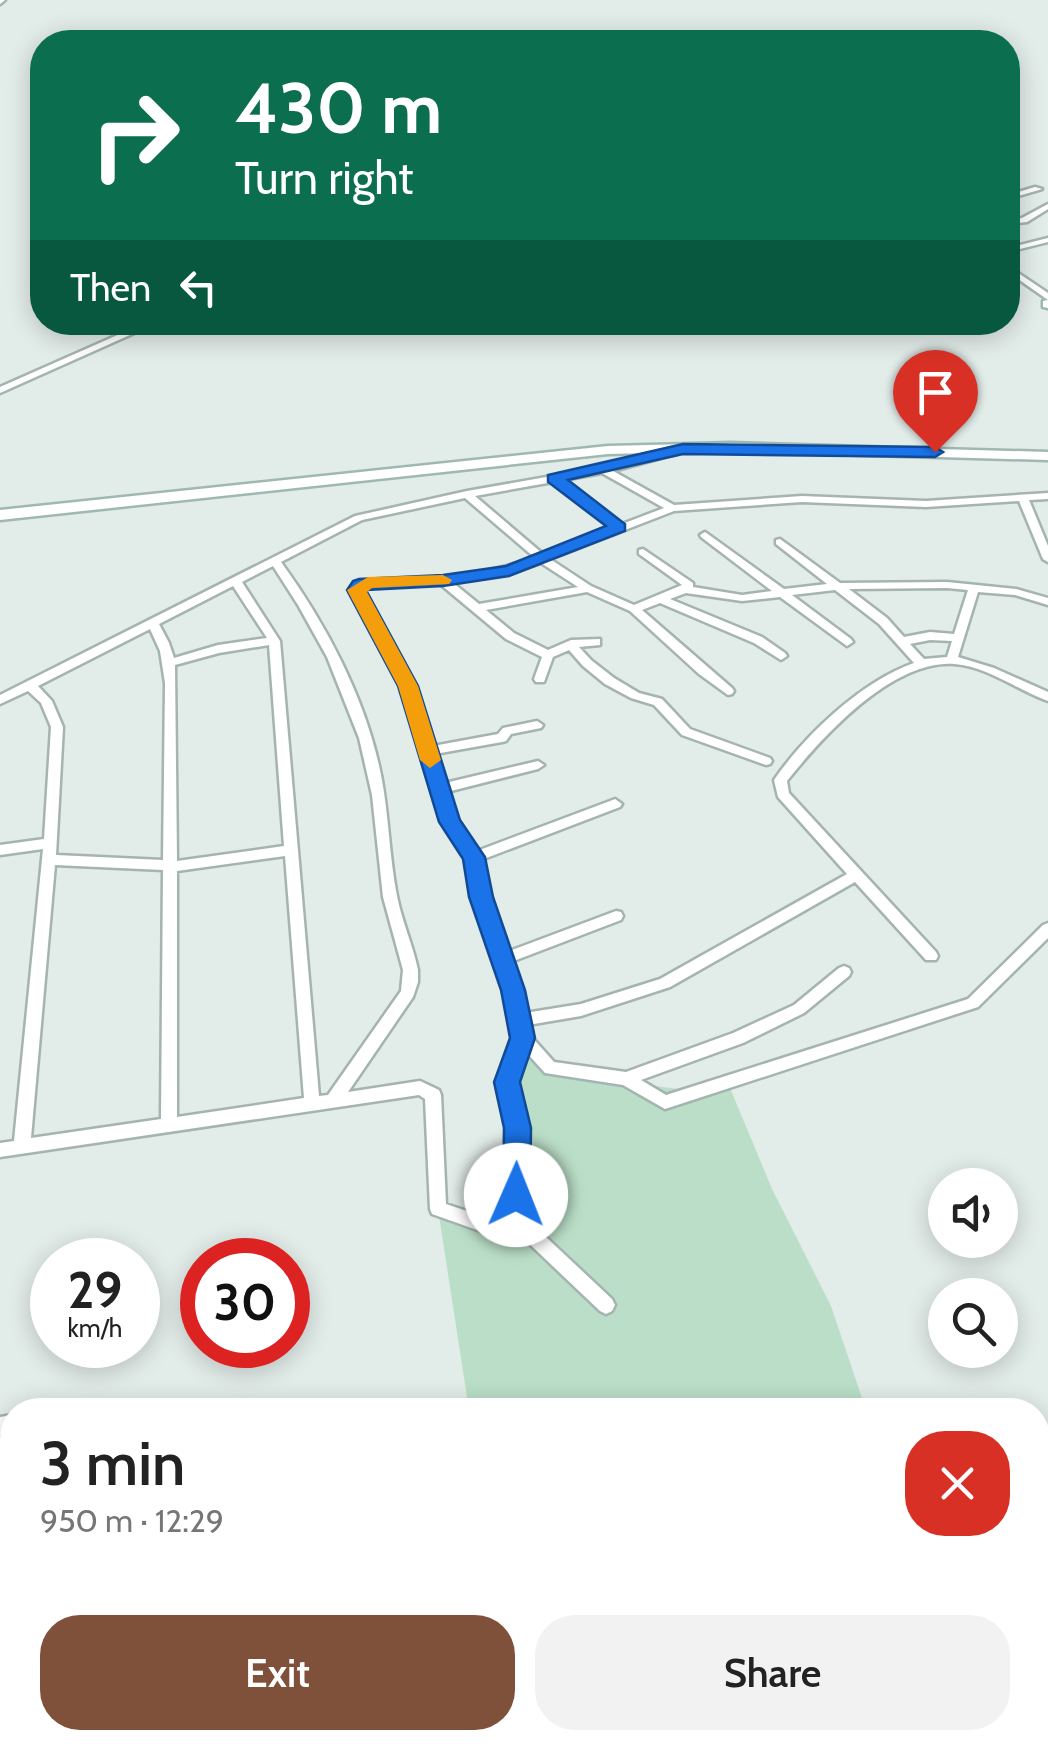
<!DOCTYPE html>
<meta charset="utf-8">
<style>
body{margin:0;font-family:Cabin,sans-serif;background:#f2f2f2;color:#222;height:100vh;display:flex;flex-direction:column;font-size:38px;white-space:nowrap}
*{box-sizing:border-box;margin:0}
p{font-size:32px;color:#767676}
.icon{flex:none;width:55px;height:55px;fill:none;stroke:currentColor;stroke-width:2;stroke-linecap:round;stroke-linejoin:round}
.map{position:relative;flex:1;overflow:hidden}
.side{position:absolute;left:0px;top:1398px;width:1050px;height:352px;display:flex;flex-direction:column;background:#fff;border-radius:40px 40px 0 0;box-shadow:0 5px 25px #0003}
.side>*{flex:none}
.guide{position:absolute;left:30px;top:30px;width:990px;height:305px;border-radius:40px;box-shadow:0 5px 25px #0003;background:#0b6e4f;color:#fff;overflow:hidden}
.fabs{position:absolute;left:928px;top:1168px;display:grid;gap:20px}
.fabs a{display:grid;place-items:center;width:90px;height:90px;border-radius:50%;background:#fff;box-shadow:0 5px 25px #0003;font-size:50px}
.speed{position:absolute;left:30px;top:1238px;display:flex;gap:20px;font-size:50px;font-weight:700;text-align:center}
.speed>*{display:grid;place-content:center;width:130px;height:130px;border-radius:50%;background:#fff;box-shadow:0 5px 25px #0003;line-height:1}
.speed small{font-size:25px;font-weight:400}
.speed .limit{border:15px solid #d22;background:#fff;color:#111}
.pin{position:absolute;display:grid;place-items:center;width:85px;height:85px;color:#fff;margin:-102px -42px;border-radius:50% 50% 50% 0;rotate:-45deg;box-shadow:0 0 10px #0007}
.pin .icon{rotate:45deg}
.me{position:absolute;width:110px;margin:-55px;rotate:1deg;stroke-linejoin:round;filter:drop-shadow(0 0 8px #0008)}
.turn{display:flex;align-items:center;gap:35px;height:210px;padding:0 40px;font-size:45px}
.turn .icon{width:130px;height:130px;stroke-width:2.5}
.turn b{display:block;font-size:70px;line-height:85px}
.then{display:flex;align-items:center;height:95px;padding:0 40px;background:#0003;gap:20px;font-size:38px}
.round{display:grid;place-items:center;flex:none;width:105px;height:105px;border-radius:40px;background:#f2f2f2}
.overview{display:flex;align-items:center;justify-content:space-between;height:170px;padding:0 40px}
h1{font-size:60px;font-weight:600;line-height:75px}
.action{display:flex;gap:20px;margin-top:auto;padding:20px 40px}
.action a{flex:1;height:115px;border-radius:40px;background:#80513a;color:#fff;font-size:40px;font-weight:600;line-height:115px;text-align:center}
.action a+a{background:#f2f2f2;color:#222}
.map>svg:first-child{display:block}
.green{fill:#badec7}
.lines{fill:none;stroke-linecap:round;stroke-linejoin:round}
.street-casing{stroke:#a5b4b0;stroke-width:5}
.secondary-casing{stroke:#a0b8b2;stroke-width:5}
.street{fill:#fff;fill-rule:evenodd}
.secondary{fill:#fff;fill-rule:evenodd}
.route{fill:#1a73e8;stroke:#114b97;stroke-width:2.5}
.slow{fill:#f59e0b}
</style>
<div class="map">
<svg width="1048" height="1748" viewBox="0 0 1048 1748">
<rect width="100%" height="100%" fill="#e2ece9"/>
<path class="green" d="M517,1053L533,1055L550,1073L695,1091L727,1081L772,1189L831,1306L866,1410H469L438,1209L479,1222L522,1225L507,1082Z"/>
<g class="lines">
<g class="street-casing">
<path id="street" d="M1035,187L1042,189L1008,199V195Z
M1048,204V209L1027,222L1008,224V220L1022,218Z
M1048,238V242L1008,252V248Z
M1008,266L1048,293V300L1008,272Z
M147,322H159L0,393V387Z
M683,446L688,449L686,451L613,471L674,505L802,496L926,501L1048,493V499L1029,500L1048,546V562L1043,559L1019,501L926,507L802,502L674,511L550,559L591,586L634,605L682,585L639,554V550L643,549L693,583V587L742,595L772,591L701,537L700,535L705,532L784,589L827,584L776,544V540L780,539L840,583L947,582L1016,589L1048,598V605L1015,595L978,592L958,657L994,668L1048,692V701C1017,690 987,666 954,664C892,660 823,736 787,781L789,793L936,952L938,956L936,960H926L855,882L670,987L581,1016L528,1025L530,1035L554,1062L626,1072L733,1033L794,1005L839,968L844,966L849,968L851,972L849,976L804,1013L743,1043L641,1080L666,1095L968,999L1043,925L1048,923V938L978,1007L665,1109L623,1085L545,1073L526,1052L515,1082L525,1128L524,1195L530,1222L612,1299L615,1305L612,1311L606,1314L600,1311L519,1234L494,1236L432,1214L430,1209L425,1099L419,1095L0,1157V1143L14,1141L43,849L0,855V845L44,839L51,727L41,703L28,691L0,704V695L355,516L467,491L603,467ZM602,473L664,508L622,524L563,480ZM553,482L613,527L543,554L475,496ZM465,498L534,557C479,579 418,578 359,582L355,583L351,590L402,685L443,822L467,858L474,897L506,990L515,1038L499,1082L509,1128L508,1195L512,1219L494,1220L446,1204L441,1095L439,1090L420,1081L348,1092L413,997L418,982V970C413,945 402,922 397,896C389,856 389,815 381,775C366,699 326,624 281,562L362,520ZM541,563L578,587L479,604L452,582L509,574ZM273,566L298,605L327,657L359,738L372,795L383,897L403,970L401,991L328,1095L319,1096L280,641L242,582ZM440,584L506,639L542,657L534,679L536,682H544L553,657L569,650L583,666L605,684L631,698L654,705L682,735L766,765L770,764L772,761L770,758L690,729L662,699L639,693L614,678L591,660L579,647L600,645V639L571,640L548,650L514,633L486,610L587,592L630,611L699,674L728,695L732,694L734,691L732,688L642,610L660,603L754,643L781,660L787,656L785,653L762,637L670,599L686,593L742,601L780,597L847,646L853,642L851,639L792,595L835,590L879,624L914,663C862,681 805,735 774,780L778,797L847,874L660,979L581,1004L525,1013L511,962L621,920L623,916L621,912L616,911L507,952L488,897L481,860L620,807L622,804L615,799L610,801L477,851L456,821L447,792L538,769L544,765L538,761L445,783L435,754L502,742L506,741L511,734L541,728L543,725L537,721L503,728L498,734L433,746L414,685L363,590V588ZM233,586L267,638L218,645L174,658L169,643L159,624ZM947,588L968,590L954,634L930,632L904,637L887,618L849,589ZM150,629L160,651L165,683L163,860L56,855L63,727L52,701L38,686ZM930,640L952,641L947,657L924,659L910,644ZM269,645L284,846L177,861L175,665L219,653ZM285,856L304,1098L177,1117V871ZM55,865L163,870L161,1119L31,1138Z
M92,1401H109L116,1403L118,1410H83L85,1403Z
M12,1415V1433L0,1435V1417Z
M104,1738H126V1748H104Z"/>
</g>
<g class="secondary-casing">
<path id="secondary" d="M0,0H5L0,4Z
M1048,300V308L1043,307V301Z
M731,443L1048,452V460L731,451L608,454L0,520V510L608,446Z"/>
</g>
<use href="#street" class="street"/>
<use href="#secondary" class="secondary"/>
</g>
<path class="route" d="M683,444L935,447L943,452L935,457L683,454L568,480L625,524V531L509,576L443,586L366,590L418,686L460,820L485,857L493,897L525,990L535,1038L520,1082L531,1128L530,1195L526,1204L516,1207L507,1204L503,1195L504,1128L494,1082L510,1038L501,990L469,897L463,859L439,822L398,686L347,590L353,581L359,579L443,575L506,566L606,526L548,482V475Z"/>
<path class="slow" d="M443,575L452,580L449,584L372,588L367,592L418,686L441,760L430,768L420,760L398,686L347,590L368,577Z"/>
</svg>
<div class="fabs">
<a><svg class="icon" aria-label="sound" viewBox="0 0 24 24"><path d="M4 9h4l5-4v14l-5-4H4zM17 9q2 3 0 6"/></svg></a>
<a><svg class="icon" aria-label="search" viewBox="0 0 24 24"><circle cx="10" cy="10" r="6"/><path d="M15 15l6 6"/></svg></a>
</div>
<div class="speed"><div>29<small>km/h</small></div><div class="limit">30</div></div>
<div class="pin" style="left:935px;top:452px;background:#d93025"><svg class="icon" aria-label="arrive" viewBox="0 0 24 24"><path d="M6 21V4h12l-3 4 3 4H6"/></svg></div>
<svg class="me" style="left:516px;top:1195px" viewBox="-20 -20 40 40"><circle r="19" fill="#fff"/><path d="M0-13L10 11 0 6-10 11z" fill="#1a73e8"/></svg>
<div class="guide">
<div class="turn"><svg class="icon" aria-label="right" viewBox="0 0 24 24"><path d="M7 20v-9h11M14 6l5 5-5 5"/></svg><div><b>430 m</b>Turn right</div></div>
<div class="then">Then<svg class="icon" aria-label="left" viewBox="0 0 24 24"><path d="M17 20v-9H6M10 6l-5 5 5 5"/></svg></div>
</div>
<section class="side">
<div class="overview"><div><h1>3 min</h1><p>950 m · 12:29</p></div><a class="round" style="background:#d93025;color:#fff"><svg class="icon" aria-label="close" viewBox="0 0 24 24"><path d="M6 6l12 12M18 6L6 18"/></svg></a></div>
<div class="action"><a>Exit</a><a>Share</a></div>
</section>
</div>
